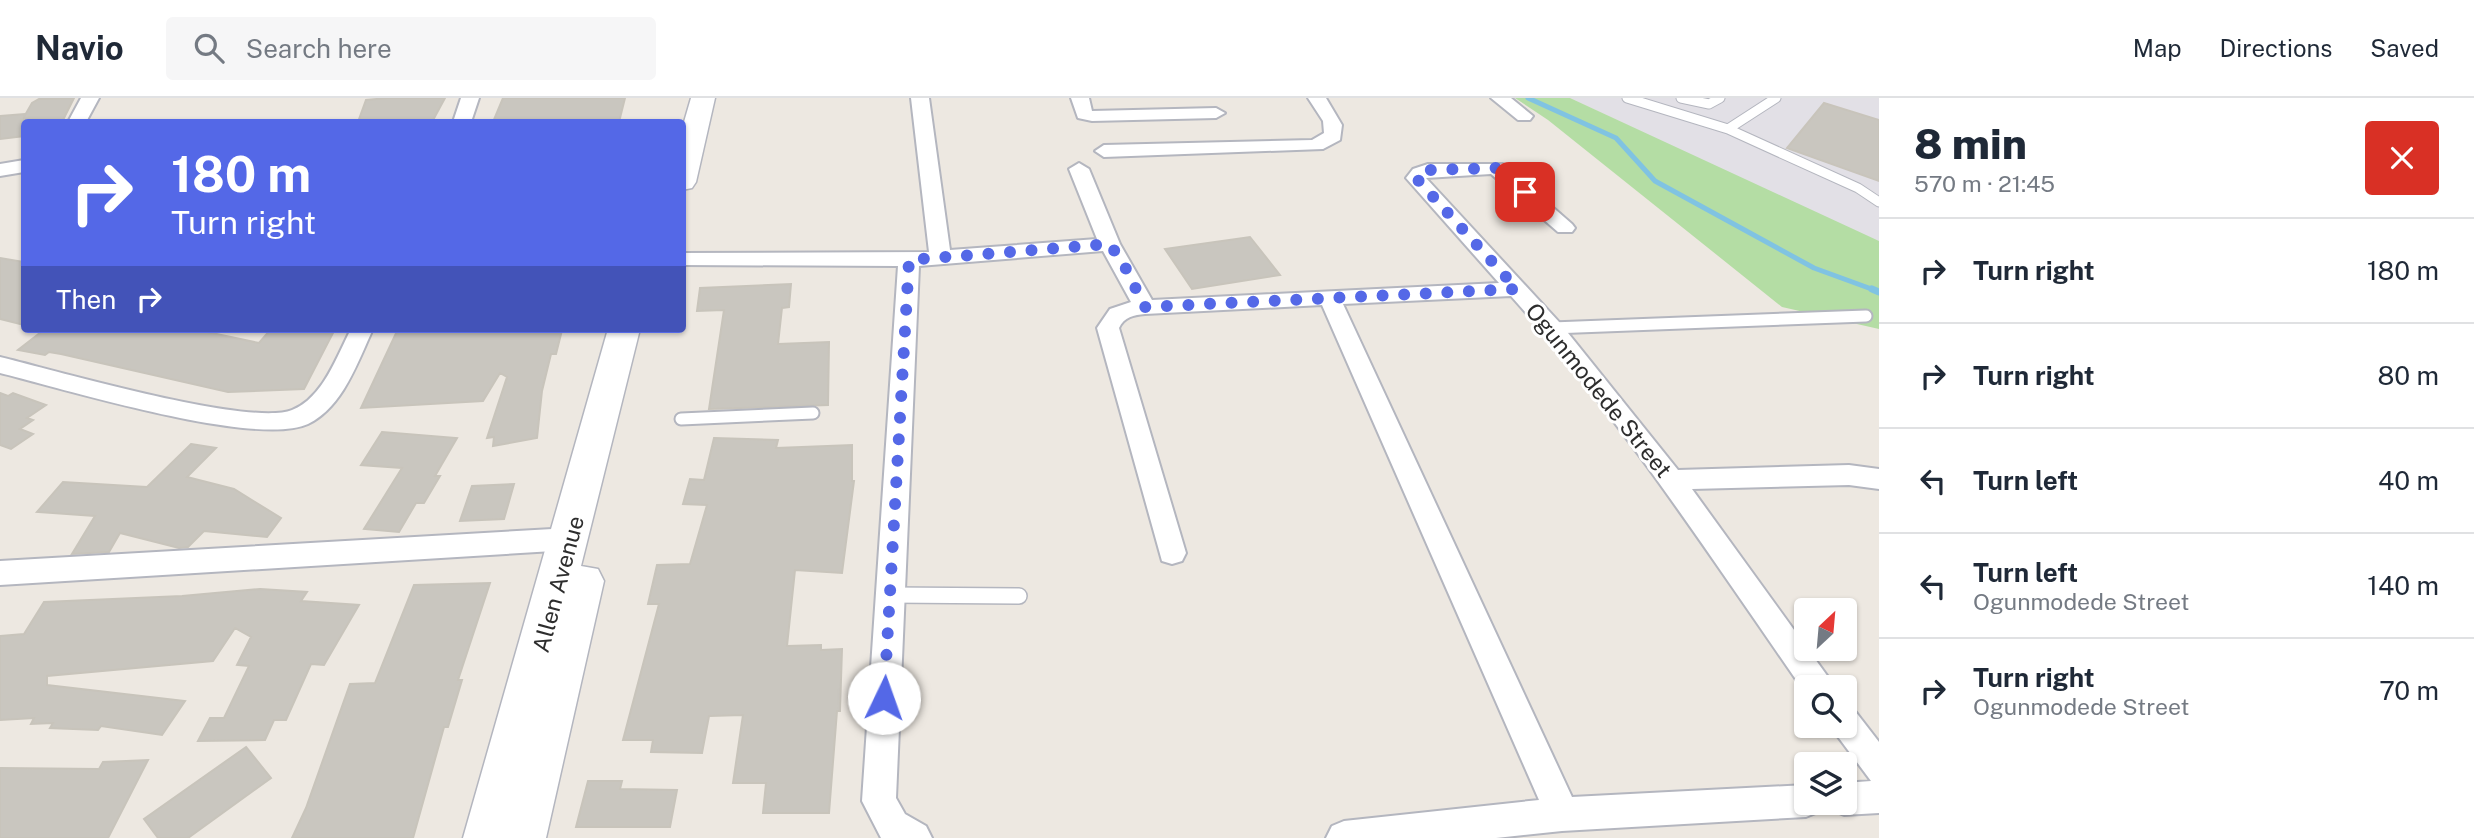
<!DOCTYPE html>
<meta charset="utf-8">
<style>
body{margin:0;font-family:"Public Sans",sans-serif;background:#f6f6f7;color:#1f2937;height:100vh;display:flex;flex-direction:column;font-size:26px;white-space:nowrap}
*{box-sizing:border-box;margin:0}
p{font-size:23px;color:#747a83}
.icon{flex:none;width:38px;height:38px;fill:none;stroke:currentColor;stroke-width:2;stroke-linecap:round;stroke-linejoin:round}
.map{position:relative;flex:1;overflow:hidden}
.panel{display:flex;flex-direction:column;background:#fff;width:595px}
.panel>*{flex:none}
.top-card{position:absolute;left:21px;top:21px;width:665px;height:214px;border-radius:7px;box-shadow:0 2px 5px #0004;background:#5468e7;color:#fff;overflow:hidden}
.needle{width:46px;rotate:26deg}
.controls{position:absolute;left:1794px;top:500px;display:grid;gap:14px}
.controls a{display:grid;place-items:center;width:63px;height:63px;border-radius:7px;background:#fff;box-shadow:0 2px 5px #0004;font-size:35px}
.pin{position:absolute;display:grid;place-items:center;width:60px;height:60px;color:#fff;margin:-30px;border-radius:14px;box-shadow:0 4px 10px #0006}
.me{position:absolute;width:77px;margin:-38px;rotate:3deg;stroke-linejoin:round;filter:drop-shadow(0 0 5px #0008)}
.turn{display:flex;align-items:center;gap:24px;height:147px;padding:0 35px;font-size:32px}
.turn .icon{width:91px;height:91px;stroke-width:2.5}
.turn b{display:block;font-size:49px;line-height:60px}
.then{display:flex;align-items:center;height:66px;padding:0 35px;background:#0003;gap:14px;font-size:26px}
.round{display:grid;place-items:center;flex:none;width:74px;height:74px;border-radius:7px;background:#f6f6f7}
.overview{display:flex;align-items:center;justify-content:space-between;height:119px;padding:0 35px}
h1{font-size:42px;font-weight:800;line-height:52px}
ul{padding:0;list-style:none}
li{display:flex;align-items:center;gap:21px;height:105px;padding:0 35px;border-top:2px solid #e0e1e3}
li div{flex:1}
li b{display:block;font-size:26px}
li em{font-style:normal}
header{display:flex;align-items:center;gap:42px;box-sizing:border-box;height:98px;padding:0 35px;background:#fff;border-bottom:2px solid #e0e1e3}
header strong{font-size:33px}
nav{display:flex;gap:38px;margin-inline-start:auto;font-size:24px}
.search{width:490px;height:63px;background:#f6f6f7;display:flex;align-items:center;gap:18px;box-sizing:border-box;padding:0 24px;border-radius:7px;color:#747a83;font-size:26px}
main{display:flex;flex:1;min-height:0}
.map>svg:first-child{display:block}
.industrial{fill:#e2e0e6}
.green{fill:#b4dda4}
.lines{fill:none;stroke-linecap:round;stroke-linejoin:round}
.stream-far1{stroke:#80c3e2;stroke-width:5}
.stream{stroke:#80c3e2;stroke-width:7}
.building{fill:#c9c6bf;stroke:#c8c4bb;stroke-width:2}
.service-far2-casing{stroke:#b4b6bf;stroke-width:11}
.service-far1-casing{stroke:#b4b6bf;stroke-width:15}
.service-casing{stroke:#b4b6bf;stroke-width:18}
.minor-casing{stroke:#b4b6bf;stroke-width:4}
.secondary-casing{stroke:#b4b6bf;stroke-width:3}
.service-far2{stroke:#fff;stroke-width:9}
.service-far1{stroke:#fff;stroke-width:11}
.service{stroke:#fff;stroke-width:15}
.minor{fill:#fff;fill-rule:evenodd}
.secondary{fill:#fff;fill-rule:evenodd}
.route{stroke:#5468e7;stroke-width:12;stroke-dasharray:0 21.6}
.labels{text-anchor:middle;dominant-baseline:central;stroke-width:6;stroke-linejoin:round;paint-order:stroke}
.street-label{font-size:23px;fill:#2d2d2d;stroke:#fff}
</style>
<header>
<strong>Navio</strong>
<div class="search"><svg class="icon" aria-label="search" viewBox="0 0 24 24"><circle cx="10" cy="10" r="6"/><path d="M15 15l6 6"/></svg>Search here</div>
<nav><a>Map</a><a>Directions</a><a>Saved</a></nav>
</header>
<main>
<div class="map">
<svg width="1879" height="740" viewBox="0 0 1879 740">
<rect width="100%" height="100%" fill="#ede8e1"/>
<path class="industrial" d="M1570,0H1879V143L1859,136Z"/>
<path class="green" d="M1515,0H1570L1879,143V231L1782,209L1548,22Z"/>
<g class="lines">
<path class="stream-far1" d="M1528,0L1616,40L1655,83L1814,170L1877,193"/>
<path class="stream" d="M1872,191L1879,194"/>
</g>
<path class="building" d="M74,0L63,22L24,24V38L0,41V18L24,16V19L32,5L39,1Z
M387,0H445L432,24H358L366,2Z
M503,0H625L619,24H493Z
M1824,5L1879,22V83L1787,50Z
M1250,139L1280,177L1192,191L1165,151Z
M0,160L24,164V227L0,221Z
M791,186L789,209L782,210L778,246L829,244L828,307L709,311L724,212L697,213L700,190Z
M45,231H193L259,245L271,231H335L304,291L228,294L61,256L49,254L45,257L18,252Z
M398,231H517V234L562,232L556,256H551L542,293L537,340L493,348L494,339L487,340L507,279L500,275L483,303L361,310Z
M0,295L8,298L13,295L46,307L27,320L33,322L20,331L33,336L11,351L0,347Z
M382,334L457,340L435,378H440L424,405H416L399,434L364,431L402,370L361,367Z
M714,340L778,342L776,350L852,347V383H854L842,475L795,472L787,548L821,547V552L842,551L840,613H837L829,715H763L766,685H733L743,617L709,618L702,655L651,654L653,642H623L659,506H648L657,467L690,466L707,407L683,406L690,381L704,382Z
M191,346L216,350L187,379L234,391L281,420L267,439L204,433L188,449L179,450L120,435L109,454L72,456L95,418L37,414L63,384L147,389Z
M514,386L504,421L460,423L472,388Z
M490,485L458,582H462L448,629H444L413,740H292L306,710L350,586L375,585L414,487Z
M260,491L307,494L301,503L359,507L324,567L311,566L286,622H274L265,642L198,643L210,620H224L249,568L237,567L251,539L235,530L213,563L47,578V587L185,603L162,637L101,628L98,632L50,630L53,625L31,626L34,620L0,622V538L24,536L44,504L182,498Z
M246,649L271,680L188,740H158L144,721Z
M148,662L108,740H0V670L99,671L103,664Z
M588,683H622L620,691L677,692L670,729H576Z"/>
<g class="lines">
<g class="service-far2-casing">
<path id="service-far2" d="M1627,0L1728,31
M1681,0L1709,6L1720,0
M1776,0L1728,31L1858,90L1879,104"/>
</g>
<g class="service-far1-casing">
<path id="service-far1" d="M1552,230L1866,218
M681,321L813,315"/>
</g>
<g class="service-casing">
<path id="service" d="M889,497L1019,498"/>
</g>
<g class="minor-casing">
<path id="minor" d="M81,0H99L86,24H68Z
M461,0H479L471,24H453Z
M911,0H929L950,152L1097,141L1069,71L1079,65L1089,71L1120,146L1152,202L1499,185L1406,80L1413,71L1428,66H1503L1572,126L1575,130L1572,134H1558L1491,76L1426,80L1560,225L1678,372L1849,367L1879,371V391L1849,387L1692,391L1836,590H1806V596C1712,461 1621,321 1511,198L1343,206L1572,699L1806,687V705H1822L1818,714L1806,719L1562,733L1496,740H1326L1332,728L1344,723L1539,702L1322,207L1145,216C1134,217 1124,219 1119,230L1186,455L1182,463L1172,466L1162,463L1097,230L1110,211L1131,204L1103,153L919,168L896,700L905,716L926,728L932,740H881L862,703L898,168L682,167V155L929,154Z
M1071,0H1089L1092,13L1216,10L1225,15L1216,20L1092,23L1078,20Z
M1308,0H1326L1342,27L1340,42L1323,51L1104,59L1095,53L1104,47L1312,42L1324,35L1323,23Z
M1491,0H1511L1533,18L1530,22H1518Z
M24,62V74L0,78V66Z
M351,231H373C358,263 343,309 308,326C256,350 61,290 0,275V259C54,272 249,329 292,312C323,300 337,258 351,231Z
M570,430L580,433L584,441L580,449L570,452L0,487V463Z
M1844,609L1855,613L1879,644V715L1844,717L1832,712L1829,705H1844V685L1871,683L1830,628H1844Z"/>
</g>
<g class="secondary-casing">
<path id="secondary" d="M691,0H715L696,84L692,90L682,92V31Z
M608,231H640L581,468L598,471L604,483L546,740H463Z"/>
</g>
<use href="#service-far2" class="service-far2"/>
<use href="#service-far1" class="service-far1"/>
<use href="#service" class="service"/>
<use href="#minor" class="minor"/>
<use href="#secondary" class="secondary"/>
</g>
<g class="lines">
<path class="route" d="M884,600L909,162L1110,146L1125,169L1145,209L1517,191L1416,80L1420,75L1428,72L1496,70L1525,94"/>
</g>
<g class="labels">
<g class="street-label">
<text transform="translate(1599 292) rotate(51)">Ogunmodede Street</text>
<text transform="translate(558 486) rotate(-75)">Allen Avenue</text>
</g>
</g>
</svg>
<div class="controls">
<a><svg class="needle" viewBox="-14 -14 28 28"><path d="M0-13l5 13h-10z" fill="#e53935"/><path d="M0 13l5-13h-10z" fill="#747a83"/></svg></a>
<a><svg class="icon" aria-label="search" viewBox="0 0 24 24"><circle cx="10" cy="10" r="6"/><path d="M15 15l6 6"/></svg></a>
<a><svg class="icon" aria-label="layers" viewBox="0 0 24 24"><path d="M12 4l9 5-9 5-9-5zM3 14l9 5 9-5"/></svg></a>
</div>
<div class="pin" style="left:1525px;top:94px;background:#d93025"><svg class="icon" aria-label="arrive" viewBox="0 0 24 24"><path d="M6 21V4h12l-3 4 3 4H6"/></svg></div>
<svg class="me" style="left:884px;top:600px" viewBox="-20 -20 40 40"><circle r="19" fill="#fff"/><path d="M0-13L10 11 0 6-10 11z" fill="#5468e7"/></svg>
<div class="top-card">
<div class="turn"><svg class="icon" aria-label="right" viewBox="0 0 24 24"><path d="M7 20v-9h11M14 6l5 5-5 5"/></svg><div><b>180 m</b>Turn right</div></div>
<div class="then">Then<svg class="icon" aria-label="right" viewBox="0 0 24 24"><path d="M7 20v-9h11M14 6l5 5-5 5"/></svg></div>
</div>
</div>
<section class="panel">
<div class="overview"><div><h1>8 min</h1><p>570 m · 21:45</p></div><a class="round" style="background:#d93025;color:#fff"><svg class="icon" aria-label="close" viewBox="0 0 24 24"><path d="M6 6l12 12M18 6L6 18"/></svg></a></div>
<ul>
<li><svg class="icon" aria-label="right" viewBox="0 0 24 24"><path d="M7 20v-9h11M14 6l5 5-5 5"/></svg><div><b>Turn right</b></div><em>180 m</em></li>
<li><svg class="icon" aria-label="right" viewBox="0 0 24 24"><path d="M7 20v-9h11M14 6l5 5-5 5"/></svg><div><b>Turn right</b></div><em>80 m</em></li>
<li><svg class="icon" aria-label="left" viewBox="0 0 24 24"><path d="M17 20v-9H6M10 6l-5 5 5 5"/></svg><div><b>Turn left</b></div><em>40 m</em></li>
<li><svg class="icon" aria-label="left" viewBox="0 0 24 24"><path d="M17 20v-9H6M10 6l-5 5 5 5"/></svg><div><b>Turn left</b><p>Ogunmodede Street</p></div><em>140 m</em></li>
<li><svg class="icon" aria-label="right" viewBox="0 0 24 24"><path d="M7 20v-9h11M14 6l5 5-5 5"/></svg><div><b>Turn right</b><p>Ogunmodede Street</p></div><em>70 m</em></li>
</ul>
</section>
</main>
